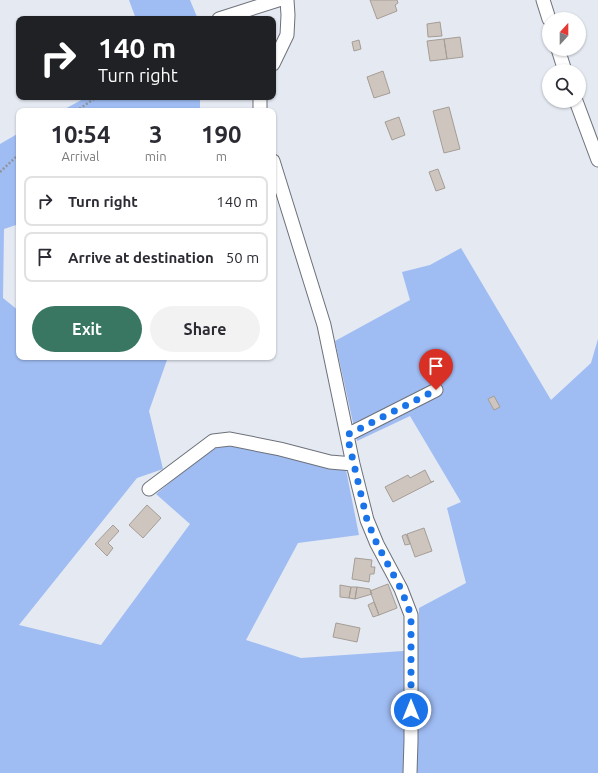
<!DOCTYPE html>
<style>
body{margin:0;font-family:Ubuntu,sans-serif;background:#f2f2f3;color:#2b2b33;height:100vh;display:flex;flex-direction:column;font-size:15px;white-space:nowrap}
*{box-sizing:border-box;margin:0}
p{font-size:13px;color:#7c7c81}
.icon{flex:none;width:22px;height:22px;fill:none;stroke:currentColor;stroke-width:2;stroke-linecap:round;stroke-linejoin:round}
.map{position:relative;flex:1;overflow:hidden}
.drawer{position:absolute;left:16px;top:108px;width:260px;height:252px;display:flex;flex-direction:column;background:#fff;border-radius:8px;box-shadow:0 1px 3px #0004}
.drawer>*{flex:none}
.hud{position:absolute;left:16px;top:16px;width:260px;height:84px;border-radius:8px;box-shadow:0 1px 3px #0004;background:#202124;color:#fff;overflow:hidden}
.needle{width:26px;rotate:21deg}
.buttons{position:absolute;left:542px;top:12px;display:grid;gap:8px}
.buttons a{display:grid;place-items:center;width:44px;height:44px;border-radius:50%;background:#fff;box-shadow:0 1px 3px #0004;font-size:20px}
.pin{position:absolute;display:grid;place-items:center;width:34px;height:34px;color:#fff;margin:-41px -17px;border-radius:50% 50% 50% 0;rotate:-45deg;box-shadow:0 0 4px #0007}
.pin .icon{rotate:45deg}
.me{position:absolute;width:44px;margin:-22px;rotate:0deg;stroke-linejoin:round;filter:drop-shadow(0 0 3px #0008)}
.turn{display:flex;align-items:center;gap:14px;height:84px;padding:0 16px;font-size:18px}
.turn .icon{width:52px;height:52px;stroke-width:2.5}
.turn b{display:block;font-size:28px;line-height:34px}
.eta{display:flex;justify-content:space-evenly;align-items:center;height:68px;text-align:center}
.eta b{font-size:24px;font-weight:700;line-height:28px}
.button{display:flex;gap:8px;margin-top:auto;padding:8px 16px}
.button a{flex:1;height:46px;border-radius:24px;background:#397763;color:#fff;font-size:16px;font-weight:700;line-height:46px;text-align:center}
.button a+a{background:#f2f2f3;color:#2b2b33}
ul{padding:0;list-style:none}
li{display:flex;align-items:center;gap:12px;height:50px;margin:0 8px 6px;padding:0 8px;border:2px solid #e1e1e2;border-radius:8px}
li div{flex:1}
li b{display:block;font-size:15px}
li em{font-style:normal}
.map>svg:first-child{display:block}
.green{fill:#9fbcf3}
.building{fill:#cec6be;stroke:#a59d96}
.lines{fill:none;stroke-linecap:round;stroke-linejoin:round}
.minor-casing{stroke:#6d717a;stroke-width:15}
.path{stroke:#91959c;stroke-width:2.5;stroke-dasharray:2 2;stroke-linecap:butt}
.minor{stroke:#fff;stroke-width:13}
.route{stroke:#1a73e8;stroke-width:7;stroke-dasharray:0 12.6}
</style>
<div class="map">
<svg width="598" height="773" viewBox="0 0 598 773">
<rect width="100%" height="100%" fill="#e4e9f2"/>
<path class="green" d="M129,0H190L197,17L194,19H136Z
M87,97H200V111H61Z
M19,133V224L4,229L3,298L19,311V357H168L149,411L163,469L137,478L19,625L101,645L190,524L156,494L212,448L234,446L346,470L359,535L298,543L246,640L301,658L418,650L419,608L466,583L447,508L461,502L410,416L357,441L335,341L410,300L402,272L430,265L461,248L551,400L591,363L598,339V773H0V144Z"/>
<path class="building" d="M370,0H397L398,3L395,5L397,11L377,19Z
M440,22L442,36L428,37L427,24Z
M460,37L463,57L447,59L444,39Z
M444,39L447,59L430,61L427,41Z
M359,40L361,49L354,51L352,42Z
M383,71L390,93L374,98L367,77Z
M449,107L460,149L444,153L433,111Z
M399,117L405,135L392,140L385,122Z
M438,169L445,188L436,191L429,172Z
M494,396L500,407L494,410L488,399Z
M425,470L431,482L434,481L393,502L385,487L408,475L410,478Z
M147,505L161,518L143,538L129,525Z
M113,525L119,531L108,543L113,548L107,556L95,544Z
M424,528L432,551L415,557L407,534Z
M406,534L410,544L405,545L402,536Z
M355,558L372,560L371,567H375L374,574H370L369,582L352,579Z
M388,584L397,608L379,615L370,591Z
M340,585L351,587L349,598L340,597Z
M351,587H357L355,599L349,598Z
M357,587L370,589L372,594L355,599Z
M374,602L379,615L373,617L368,605Z
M336,623L360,628L357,642L333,637Z"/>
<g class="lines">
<g class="minor-casing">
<path id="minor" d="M543,0L549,19
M219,19L278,0
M558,49L565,71
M273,64L287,35L288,15L287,0
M576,101L598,160
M260,111V97
M273,161L324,325L353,464L367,520L377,544L401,589L411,615V741L410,773
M347,435L436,390
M149,489L213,441L230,439L280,449L330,462L353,464"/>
</g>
<path class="path" d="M76,111L97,97
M0,172L19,154"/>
<use href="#minor" class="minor"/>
</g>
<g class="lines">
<path class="route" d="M411,710V615L401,589L377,544L367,520L347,435L436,390"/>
</g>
</svg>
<div class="buttons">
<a><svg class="needle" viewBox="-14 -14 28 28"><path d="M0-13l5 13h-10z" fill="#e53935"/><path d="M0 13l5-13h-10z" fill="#7c7c81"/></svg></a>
<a><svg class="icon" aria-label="search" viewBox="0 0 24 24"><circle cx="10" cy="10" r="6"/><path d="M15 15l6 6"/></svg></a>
</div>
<div class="pin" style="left:436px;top:390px;background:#d93025"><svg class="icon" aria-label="arrive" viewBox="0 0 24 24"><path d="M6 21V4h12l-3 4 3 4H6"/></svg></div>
<svg class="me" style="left:411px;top:710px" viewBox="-20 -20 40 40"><circle r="17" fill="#1a73e8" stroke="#fff" stroke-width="3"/><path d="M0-11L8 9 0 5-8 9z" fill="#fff"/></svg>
<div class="hud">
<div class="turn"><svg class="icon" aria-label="right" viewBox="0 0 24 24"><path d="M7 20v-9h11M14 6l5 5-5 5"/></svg><div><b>140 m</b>Turn right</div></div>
</div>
<section class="drawer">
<div class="eta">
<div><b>10:54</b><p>Arrival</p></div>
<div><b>3</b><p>min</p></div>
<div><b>190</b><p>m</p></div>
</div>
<ul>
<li><svg class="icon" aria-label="right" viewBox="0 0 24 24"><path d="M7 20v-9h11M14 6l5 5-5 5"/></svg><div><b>Turn right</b></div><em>140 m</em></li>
<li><svg class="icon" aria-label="arrive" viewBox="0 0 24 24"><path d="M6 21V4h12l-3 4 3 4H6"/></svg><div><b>Arrive at destination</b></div><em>50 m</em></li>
</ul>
<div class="button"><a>Exit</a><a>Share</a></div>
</section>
</div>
